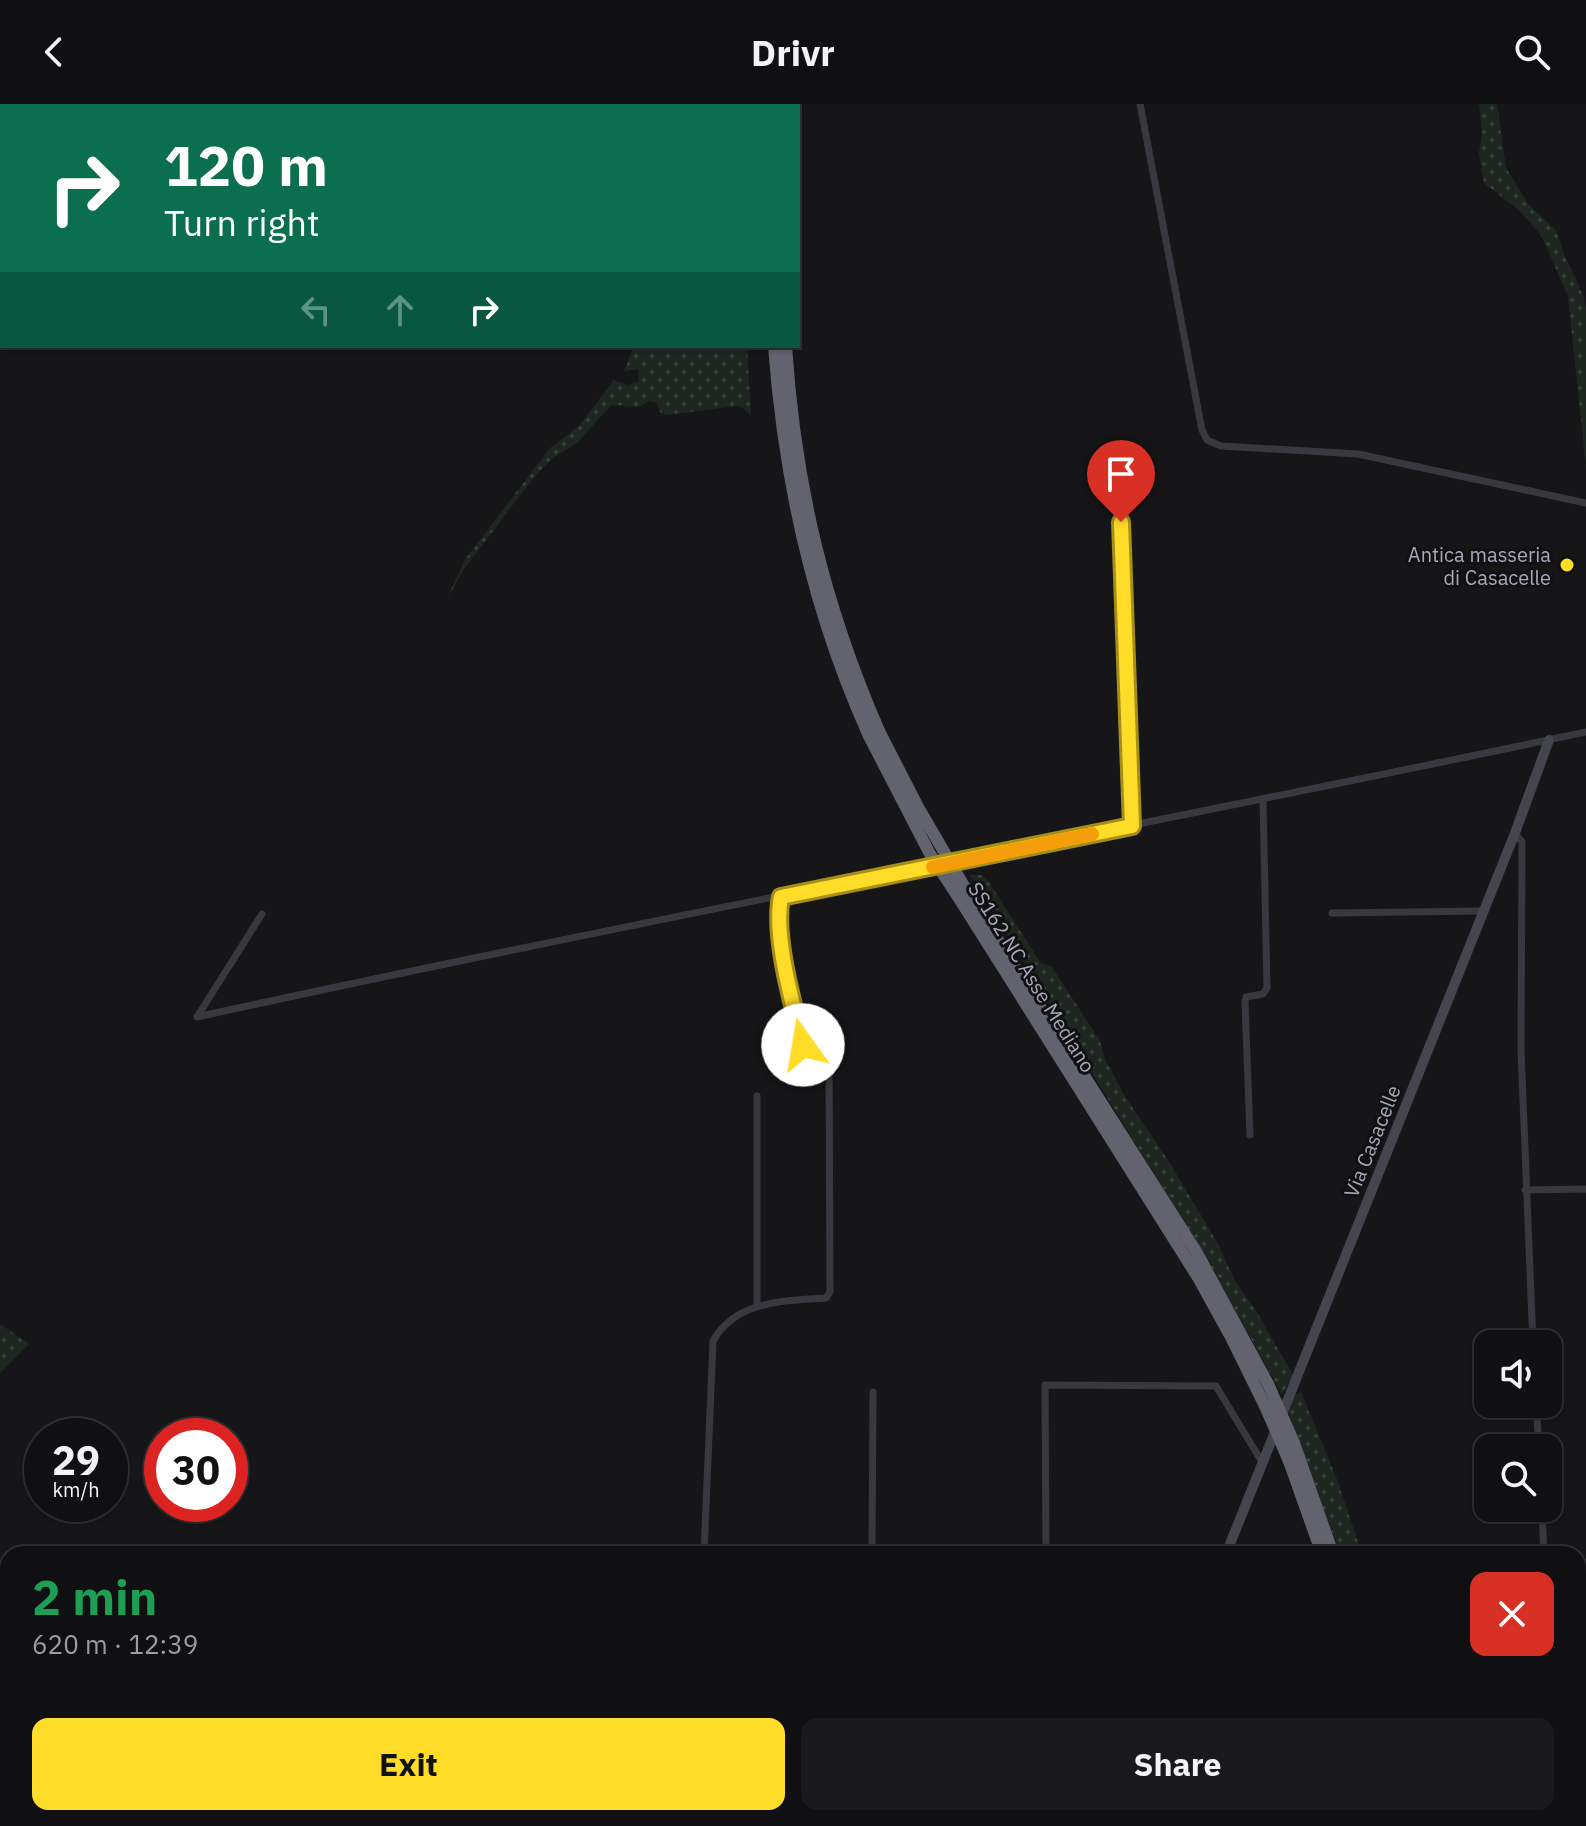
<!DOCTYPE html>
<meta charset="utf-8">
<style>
body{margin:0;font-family:"IBM Plex Sans",sans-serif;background:#19191b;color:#f1f3f6;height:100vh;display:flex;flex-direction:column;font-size:30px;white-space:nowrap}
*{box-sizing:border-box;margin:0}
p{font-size:26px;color:#9c9d9f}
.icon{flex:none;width:44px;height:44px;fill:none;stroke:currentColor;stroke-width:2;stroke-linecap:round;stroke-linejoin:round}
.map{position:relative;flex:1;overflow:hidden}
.details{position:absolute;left:0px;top:1442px;width:1586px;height:280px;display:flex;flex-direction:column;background:#101012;border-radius:24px 24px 0 0;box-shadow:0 2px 6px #0004,0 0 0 2px #303032}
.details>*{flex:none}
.banner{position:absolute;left:0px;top:0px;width:800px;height:244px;box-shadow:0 2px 6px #0004,0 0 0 2px #303032;background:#0b6e4f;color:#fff;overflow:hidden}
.controls{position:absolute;left:1474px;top:1226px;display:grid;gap:16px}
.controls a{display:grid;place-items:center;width:88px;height:88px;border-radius:16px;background:#101012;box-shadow:0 2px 6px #0004,0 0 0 2px #303032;font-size:40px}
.speed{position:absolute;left:24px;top:1314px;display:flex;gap:16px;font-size:40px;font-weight:700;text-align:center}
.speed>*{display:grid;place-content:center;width:104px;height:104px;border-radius:50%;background:#101012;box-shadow:0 2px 6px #0004,0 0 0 2px #303032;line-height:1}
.speed small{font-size:20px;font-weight:400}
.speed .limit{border:12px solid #d22;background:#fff;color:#111}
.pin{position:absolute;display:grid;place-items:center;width:68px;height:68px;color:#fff;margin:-82px -34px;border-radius:50% 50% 50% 0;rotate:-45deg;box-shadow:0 0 8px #0007}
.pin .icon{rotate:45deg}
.me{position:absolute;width:88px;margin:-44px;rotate:347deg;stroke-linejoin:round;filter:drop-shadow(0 0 6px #0008)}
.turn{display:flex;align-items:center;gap:28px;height:168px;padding:0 32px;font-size:36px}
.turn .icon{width:104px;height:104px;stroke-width:2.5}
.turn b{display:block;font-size:56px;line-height:68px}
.lanes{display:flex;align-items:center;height:76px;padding:0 32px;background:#0003;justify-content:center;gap:40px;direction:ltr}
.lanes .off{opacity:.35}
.round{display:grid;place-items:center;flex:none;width:84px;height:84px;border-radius:16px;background:#19191b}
.overview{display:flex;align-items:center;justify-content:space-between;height:136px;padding:0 32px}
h1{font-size:48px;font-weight:700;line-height:60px;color:#1e9e55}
.button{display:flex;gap:16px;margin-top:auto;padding:16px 32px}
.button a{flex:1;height:92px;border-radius:16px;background:#ffdc27;color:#111;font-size:32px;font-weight:700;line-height:92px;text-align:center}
.button a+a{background:#19191b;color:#f1f3f6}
header{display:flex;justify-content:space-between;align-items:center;height:104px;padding:0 32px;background:#101012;font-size:36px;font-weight:700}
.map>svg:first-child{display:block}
.grass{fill:url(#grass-dots)}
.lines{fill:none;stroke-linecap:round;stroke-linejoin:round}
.street{stroke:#38383f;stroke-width:7}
.secondary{stroke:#44454e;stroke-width:10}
.highway{stroke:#62636f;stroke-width:12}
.highway-bridge{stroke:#62636f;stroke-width:12}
.route-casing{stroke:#a68f19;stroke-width:20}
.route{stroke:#ffdc27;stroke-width:14}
.slow{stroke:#f59e0b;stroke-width:14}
.poi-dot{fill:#ffdc27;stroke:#111113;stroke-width:3}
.labels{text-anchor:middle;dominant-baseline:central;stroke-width:6;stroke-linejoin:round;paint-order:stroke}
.poi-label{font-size:20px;fill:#a6a9b9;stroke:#111113;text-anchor:end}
.street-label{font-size:20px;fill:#a6a9b9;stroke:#111113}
</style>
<header><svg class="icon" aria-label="back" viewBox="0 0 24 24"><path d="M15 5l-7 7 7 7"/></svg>Drivr<svg class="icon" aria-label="search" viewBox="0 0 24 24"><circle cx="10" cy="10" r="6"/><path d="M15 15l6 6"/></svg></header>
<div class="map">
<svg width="1586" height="1722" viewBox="0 0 1586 1722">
<defs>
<pattern id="grass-dots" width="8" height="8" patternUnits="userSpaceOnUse" patternTransform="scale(2)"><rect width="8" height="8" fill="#1d2720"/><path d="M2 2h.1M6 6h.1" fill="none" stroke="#3b443e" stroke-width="1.8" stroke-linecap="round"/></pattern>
</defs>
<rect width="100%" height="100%" fill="#161618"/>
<path class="grass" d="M1479,0H1497L1506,64L1529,101L1556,126L1564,150L1583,191L1586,205V363L1568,192L1541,131L1520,107L1484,79L1479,50L1482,26Z
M634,242H747L751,312L743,304L737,302L667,311L661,309L656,299L650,297L639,303L611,301L577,339L553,354L535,372L464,465L447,495L464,457L550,344L579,322L614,276L627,281L639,278L638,265L624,267Z
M970,771H981L989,778L1040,858L1052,863L1100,937L1105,955L1124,991L1168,1056L1217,1138L1235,1177L1258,1210L1293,1271L1282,1291L1214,1167Z
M0,1220L29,1240L0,1269Z
M1301,1288L1338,1378L1362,1450H1340L1288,1309L1294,1292Z"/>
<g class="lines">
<path class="street" d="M675,0V2
M1140,0L1202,326L1207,336L1221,342L1358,350L1586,399
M155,2V0
M621,2V0
M1121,418L1132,722
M1515,729L1522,738V745L1521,947L1533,1240
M781,793C774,833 793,901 803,941
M1332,809L1483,807
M262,810L197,913C659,812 1124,726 1586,628
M1250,1031L1245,899L1246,893L1263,890L1267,884L1263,695
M1525,1086L1586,1085
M757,1202V992
M1536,1300L1539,1344
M1542,1404L1544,1450
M704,1450L713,1237C736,1196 784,1197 826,1194L830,1188L829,943
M872,1450L873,1288
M1046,1450L1045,1281L1216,1282L1262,1358
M1578,1514L1586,1515
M871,1714L872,1722"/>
<path class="secondary" d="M1226,1450L1515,729L1549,636
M1115,1722L1118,1714"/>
<path class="highway" d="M760,0V2
M771,0V2
M774,242C784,377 813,508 869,632
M786,242C795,380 824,500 879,627
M971,794L1197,1149L1268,1280
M962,799L1199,1175L1231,1233L1265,1302
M1294,1339L1333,1450
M1289,1357L1322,1450
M1403,1714L1405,1722
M1416,1714L1418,1722"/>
<path class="highway-bridge" d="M879,627L918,703L971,794
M869,632L930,750L962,799
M1268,1280L1294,1339
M1265,1302L1289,1357"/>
</g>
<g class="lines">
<g class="route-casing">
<path id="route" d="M803,941C793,901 773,832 781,793L1132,722L1121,418"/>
</g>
<use href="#route" class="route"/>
<path class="slow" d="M933,763L1092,730"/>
</g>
<circle class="poi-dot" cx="1567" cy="461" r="8"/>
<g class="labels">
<g class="poi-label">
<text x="1551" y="450">Antica masseria<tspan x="1551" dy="23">di Casacelle</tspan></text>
</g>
<g class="street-label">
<text transform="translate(1032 873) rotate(58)">SS162 NC Asse Mediano</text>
<text transform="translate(1372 1037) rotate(-68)">Via Casacelle</text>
</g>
</g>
</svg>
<div class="controls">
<a><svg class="icon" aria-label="sound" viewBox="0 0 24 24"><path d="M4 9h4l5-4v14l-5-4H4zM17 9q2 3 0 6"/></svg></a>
<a><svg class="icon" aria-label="search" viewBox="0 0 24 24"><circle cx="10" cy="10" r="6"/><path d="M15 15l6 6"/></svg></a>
</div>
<div class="speed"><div>29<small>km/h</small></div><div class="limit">30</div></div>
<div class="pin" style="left:1121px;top:418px;background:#d93025"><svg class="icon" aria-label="arrive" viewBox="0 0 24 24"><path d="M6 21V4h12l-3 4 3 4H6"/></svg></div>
<svg class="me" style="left:803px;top:941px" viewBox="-20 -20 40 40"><circle r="19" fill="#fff"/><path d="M0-13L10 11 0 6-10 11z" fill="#ffdc27"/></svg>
<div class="banner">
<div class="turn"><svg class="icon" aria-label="right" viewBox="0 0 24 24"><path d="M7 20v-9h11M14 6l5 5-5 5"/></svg><div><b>120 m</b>Turn right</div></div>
<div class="lanes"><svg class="icon off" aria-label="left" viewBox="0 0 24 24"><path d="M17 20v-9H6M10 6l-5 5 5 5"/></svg><svg class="icon off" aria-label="ahead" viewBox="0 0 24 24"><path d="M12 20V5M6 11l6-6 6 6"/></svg><svg class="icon" aria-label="right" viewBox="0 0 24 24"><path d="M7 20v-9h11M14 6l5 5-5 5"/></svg></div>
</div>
<section class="details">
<div class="overview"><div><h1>2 min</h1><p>620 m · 12:39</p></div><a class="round" style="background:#d93025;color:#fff"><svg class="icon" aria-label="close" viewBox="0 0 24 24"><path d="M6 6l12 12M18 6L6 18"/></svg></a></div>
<div class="button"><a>Exit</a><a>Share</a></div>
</section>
</div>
